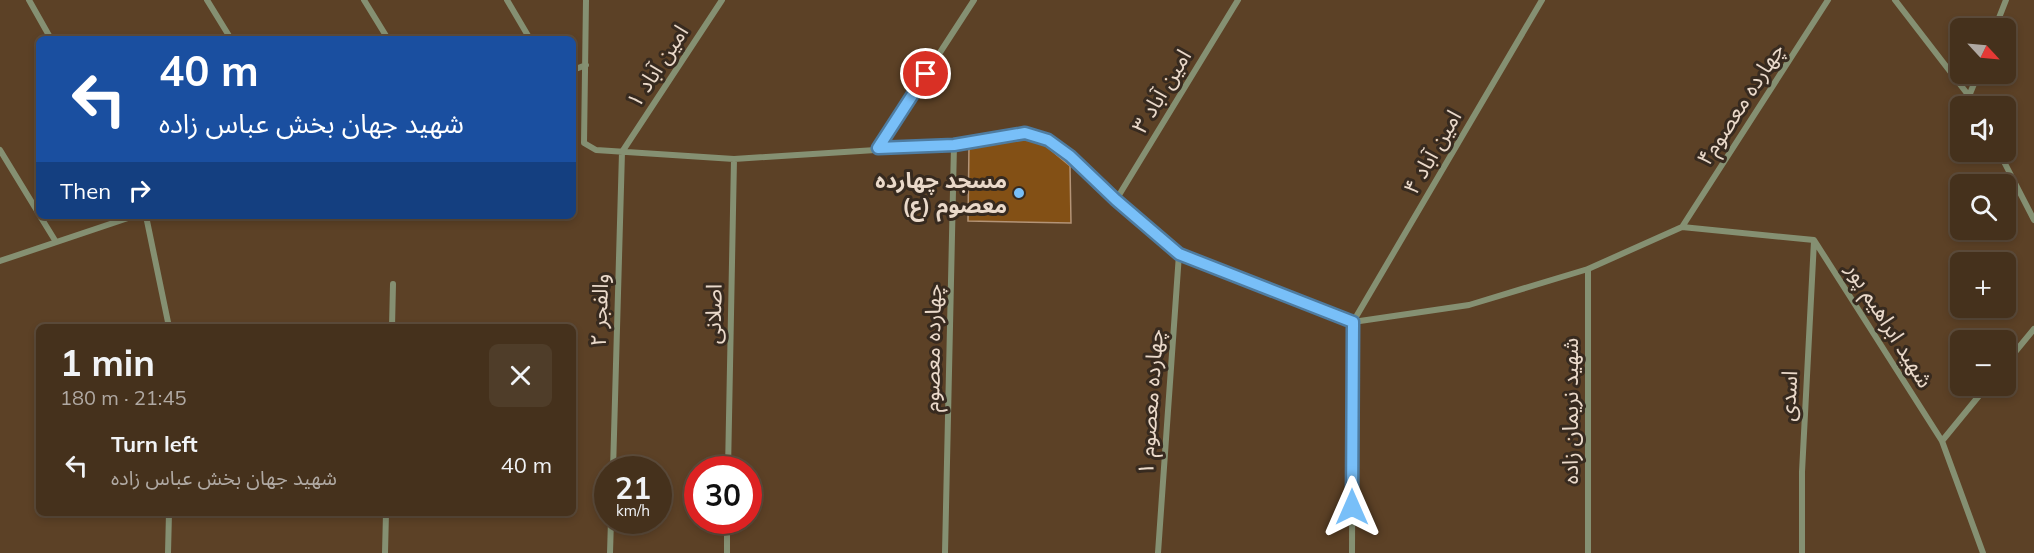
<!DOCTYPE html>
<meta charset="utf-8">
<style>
body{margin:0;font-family:Mulish,"Noto Sans Arabic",sans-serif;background:#4f3d29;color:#f1f3f6;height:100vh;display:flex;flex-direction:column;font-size:22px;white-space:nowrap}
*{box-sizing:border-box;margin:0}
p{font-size:20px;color:#b0a9a3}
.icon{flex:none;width:33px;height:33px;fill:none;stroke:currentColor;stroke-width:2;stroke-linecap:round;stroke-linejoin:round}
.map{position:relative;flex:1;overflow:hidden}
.details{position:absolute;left:36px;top:324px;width:540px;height:192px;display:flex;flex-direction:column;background:#45311c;border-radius:9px;box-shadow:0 3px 9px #0003,0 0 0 2px #5d4c3b}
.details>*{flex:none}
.banner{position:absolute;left:36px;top:36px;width:540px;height:183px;border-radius:9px;box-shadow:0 3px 9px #0003,0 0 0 2px #5d4c3b;background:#1a4fa0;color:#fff;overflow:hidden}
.needle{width:39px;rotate:116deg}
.tools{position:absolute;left:1950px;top:18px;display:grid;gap:12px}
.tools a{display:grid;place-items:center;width:66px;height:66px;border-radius:9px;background:#45311c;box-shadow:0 3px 9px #0003,0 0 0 2px #5d4c3b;font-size:30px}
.speed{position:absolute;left:594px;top:456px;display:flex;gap:12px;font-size:30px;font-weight:700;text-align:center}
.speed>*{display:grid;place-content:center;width:78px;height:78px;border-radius:50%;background:#45311c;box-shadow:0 3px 9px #0003,0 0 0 2px #5d4c3b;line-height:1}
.speed small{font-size:15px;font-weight:400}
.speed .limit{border:9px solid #d22;background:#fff;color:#111}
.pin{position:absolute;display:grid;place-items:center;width:51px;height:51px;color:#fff;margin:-26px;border:3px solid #fff;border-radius:50%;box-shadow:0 2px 6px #0007}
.me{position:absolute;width:66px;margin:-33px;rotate:0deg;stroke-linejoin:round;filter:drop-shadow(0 0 4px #0008)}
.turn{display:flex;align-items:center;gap:21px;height:126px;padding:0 24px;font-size:27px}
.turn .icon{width:78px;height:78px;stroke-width:2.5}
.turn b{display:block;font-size:42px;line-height:51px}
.then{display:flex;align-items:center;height:57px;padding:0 24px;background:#0003;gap:12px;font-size:22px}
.round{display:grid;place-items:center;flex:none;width:63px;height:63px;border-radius:9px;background:#4f3d29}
.overview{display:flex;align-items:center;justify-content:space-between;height:102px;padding:0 24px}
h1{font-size:36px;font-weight:700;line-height:45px}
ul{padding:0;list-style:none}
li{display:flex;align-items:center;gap:18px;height:78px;padding:0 24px}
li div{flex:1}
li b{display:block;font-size:22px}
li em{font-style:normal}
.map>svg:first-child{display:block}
.building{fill:#835015;stroke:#b49477;stroke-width:1.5}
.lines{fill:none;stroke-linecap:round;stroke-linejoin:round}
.minor{stroke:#859072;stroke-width:6}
.route-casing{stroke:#4e7ca1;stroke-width:15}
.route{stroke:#78bff8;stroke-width:10}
.poi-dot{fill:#78bff8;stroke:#372a1f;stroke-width:2}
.labels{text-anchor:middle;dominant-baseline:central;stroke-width:6;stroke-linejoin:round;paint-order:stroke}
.street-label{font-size:22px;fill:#ead9ca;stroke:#372a1f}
.poi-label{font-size:22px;font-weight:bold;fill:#ead9ca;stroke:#372a1f;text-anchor:end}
</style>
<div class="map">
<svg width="2034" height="553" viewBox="0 0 2034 553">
<rect width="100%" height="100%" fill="#5c4126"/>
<path class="building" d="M1023,138L1046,146L1070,166L1071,223L968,221L969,146Z"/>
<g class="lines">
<path class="minor" d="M29,0L51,39
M207,0L231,39
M364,0L388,39
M507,0L530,39
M586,0L584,143L596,150L734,159L954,145L1025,133L1048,140L1070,156L1116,200L1179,254L1353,322L1469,305L1588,269L1682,227L1814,240L1942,441L1983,553
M1895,0L1969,96L1975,106
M1995,28L2006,0
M573,70L586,65
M1969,96L1978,74
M878,148L974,0
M0,150L39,214
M1999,152L2034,220
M1116,200L1238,0
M40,216L56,242
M146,216L169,327
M1682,227L1828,0
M0,261L134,216
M1588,269V553
M392,327L393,284
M2006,363L2034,329
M1942,441L1987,386
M613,470L622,152L722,0
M728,470L734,159
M168,553L169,513
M385,553L386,513
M610,553L611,520
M727,553V520
M945,553L954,145
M1158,553L1179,254
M1352,553L1353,322L1542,0
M1802,553V472L1814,241"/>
</g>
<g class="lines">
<g class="route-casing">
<path id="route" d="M926,74L878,148L954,145L1025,133L1048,140L1070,156L1116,200L1179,254L1353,322L1352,507"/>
</g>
<use href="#route" class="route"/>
</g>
<circle class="poi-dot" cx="1019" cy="193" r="6"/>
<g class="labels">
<g class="street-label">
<text transform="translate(657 66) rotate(-57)">۱ امین آباد</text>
<text transform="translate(1161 91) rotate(-59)">۳ امین آباد</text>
<text transform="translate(1740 104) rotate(-57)">چهارده معصوم۴</text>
<text transform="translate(1432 152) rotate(-60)">۴ امین آباد</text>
<text transform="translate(599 310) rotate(-88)">والفجر ۲</text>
<text transform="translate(713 314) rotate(-89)">اصلانی</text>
<text transform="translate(1890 325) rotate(58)">شهید ابراهیم پور</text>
<text transform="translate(932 348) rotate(-89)">چهارده معصوم</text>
<text transform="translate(1788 396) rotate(-87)">اسدی</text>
<text transform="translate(1150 402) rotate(-86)">چهارده معصوم ۱</text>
<text transform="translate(1570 411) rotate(-90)">شهید نریمان زاده</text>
</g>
<g class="poi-label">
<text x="1007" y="180">مسجد چهارده<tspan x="1007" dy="25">معصوم (ع)</tspan></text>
</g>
</g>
</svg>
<div class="tools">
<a><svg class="needle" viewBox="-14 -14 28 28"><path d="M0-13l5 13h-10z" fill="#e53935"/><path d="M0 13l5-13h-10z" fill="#b0a9a3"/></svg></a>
<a><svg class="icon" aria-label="sound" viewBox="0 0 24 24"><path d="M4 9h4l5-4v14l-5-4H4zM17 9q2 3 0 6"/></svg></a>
<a><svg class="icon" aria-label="search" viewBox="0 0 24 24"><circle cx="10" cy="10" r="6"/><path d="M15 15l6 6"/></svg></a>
<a>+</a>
<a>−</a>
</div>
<div class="speed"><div>21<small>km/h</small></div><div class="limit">30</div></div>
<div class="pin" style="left:926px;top:74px;background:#d93025"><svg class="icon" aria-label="arrive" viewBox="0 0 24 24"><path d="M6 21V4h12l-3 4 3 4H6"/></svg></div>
<svg class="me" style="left:1352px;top:507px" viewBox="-20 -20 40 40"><path d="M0-17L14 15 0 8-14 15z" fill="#78bff8" stroke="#fff" stroke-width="4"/></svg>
<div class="banner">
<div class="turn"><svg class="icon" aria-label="left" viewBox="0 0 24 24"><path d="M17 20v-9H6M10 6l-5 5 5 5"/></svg><div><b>40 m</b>شهید جهان بخش عباس زاده</div></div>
<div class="then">Then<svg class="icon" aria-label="right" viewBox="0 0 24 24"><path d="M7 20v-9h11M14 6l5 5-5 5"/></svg></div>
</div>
<section class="details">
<div class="overview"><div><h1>1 min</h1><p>180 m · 21:45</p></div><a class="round"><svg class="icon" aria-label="close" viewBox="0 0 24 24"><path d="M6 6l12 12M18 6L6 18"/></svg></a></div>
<ul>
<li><svg class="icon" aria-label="left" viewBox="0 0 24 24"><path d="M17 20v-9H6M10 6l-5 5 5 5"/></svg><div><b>Turn left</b><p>شهید جهان بخش عباس زاده</p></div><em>40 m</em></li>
</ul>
</section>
</div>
